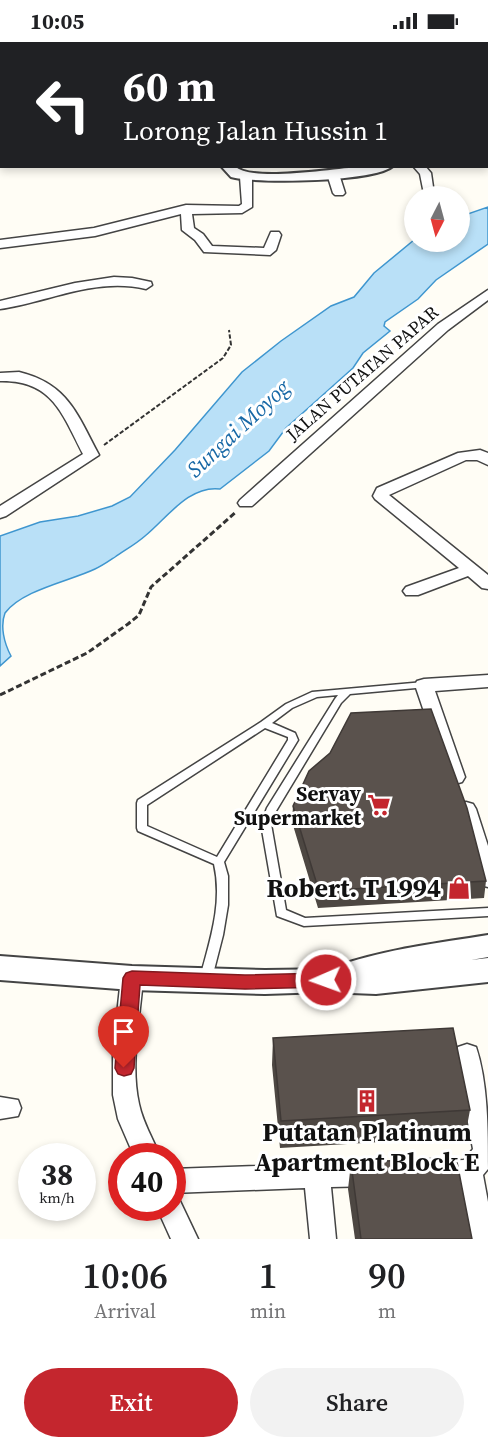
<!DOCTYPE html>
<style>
body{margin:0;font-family:"Source Serif 4",serif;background:#f2f2f2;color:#202124;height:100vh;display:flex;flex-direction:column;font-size:22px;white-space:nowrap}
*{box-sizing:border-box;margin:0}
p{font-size:20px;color:#757577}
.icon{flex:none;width:33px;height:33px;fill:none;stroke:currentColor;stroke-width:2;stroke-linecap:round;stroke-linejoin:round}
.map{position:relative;height:1197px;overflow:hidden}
.side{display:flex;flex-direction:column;background:#fff;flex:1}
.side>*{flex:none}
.guide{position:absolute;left:0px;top:0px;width:489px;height:126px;box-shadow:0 3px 9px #0003;background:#202124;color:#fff;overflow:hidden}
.needle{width:39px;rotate:186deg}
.fabs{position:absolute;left:404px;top:144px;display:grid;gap:12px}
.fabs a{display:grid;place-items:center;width:66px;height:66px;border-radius:50%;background:#fff;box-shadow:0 3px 9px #0003;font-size:30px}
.speed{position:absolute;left:18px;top:1101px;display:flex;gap:12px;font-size:30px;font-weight:700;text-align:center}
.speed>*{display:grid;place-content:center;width:78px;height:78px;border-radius:50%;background:#fff;box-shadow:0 3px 9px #0003;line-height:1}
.speed small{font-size:15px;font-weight:400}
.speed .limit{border:9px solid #d22;background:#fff;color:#111}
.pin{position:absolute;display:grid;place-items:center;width:51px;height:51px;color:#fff;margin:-62px -26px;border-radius:50% 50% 50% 0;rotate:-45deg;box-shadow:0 0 6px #0007}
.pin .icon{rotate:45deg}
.me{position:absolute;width:66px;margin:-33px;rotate:268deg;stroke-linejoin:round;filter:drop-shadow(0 0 4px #0008)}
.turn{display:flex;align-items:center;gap:21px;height:126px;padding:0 24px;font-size:27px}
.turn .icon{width:78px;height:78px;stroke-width:2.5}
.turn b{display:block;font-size:42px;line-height:51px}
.eta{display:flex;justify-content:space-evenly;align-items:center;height:102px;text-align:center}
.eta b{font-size:36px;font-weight:600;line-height:42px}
.cta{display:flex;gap:12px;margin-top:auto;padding:12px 24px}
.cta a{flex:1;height:69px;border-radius:36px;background:#c4262e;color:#fff;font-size:24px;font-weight:600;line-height:69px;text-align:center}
.cta a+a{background:#f2f2f2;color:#202124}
.status{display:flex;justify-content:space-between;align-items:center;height:42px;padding:0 30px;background:#fff;direction:ltr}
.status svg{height:16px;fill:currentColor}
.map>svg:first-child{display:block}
.water{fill:#b9e0f7;stroke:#3f96cf;stroke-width:1.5}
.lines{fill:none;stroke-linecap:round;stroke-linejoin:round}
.service-casing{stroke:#444;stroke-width:3}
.minor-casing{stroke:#444;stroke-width:3}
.tertiary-casing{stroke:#444;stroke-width:4}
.path-far1{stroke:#333;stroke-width:2;stroke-dasharray:4.5 2;stroke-linecap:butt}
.path{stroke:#333;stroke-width:3;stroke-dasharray:6 3;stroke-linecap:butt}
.service{fill:#fff;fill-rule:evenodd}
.minor{fill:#fff;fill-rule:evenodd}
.tertiary{fill:#fff;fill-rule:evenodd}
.wall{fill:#4d4742}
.building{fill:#5a524d;stroke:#3f3936;stroke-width:1.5}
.route{fill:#c4262e;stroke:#7f191e;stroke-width:1.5}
.labels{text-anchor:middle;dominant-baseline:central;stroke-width:6;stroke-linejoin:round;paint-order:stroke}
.far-street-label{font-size:18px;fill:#111;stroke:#fff}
.poi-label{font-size:21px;font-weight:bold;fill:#111;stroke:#fff;text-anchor:end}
.water-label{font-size:22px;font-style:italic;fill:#1768a6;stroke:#fff}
.near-poi-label{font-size:26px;font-weight:bold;fill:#111;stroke:#fff;text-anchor:end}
</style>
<div class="status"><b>10:05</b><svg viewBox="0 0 49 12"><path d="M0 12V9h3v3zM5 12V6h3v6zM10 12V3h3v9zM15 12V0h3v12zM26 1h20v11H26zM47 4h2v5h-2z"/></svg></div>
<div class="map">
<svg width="488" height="1197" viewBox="0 0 488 1197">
<rect width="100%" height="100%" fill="#fffdf5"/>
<path class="water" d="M488,165V202L436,238L418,257L385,280L384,284L390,289L363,311L353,326L286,386L269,409L220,447C189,443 167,476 145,494C136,502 125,508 115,515C109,519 102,524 95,527C70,539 22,548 5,571C0,584 4,601 11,614L0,624V494L40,480L78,474L112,464L130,455L175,408L242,330L281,299L331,264L354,255L374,231L414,198L459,200V175Z"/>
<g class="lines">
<g class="service-casing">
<path id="service" d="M479,0H488V2L479,1Z
M424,640L427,641L429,643L427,645L350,652L341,661L276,769L271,782L286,868L305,876L488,866V874L304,884L277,874L261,782L267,766L335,657L338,653L317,655L292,666L272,681L295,691L298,698L224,820L228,834V863L223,893L212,936L210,939L206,941L202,939L200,936C210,898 223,861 214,822L138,789L137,786V761L138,758L261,680L286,662L312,650ZM265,686L288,695V698L217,815L147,784V763Z"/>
</g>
<g class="minor-casing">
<path id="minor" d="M23,0H44L22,2Z
M135,0H161L134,2Z
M309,0H319L320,2H310Z
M2,9V15L0,16V10Z
M413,124H425L431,131L433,145L431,147H423L420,132Z
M333,129L339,132L345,151L343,153H335L333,151L327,132Z
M246,132L252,135V165L242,171L192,172L194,186L203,192L212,204L264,206L271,190H279L281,193L276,208L270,213L204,210L195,198L182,188L181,172L95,194L0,206V198L94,186L186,163L239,164L242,162L240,135Z
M114,235L132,236L151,240L152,243L146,247C95,235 49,260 0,267V259L75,241Z
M488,248V258L448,288L252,464H240L238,461L240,458L438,282Z
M19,330C68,342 77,372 99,413L6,474L0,476V464L83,412C62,371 52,338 0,339V331Z
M480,408L488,411V423L477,418H466L389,453L488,533V547L482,546L468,534L418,553H406L403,549L406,545L459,526L375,457L373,454L377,446L458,411Z
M488,633V645L435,649L465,735L462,740L455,742L448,740L415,643L417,639L424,637Z
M466,760L473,762L476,767L488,804V845L480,843L477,837L456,767L459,762Z
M132,927L140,929L143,936C140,977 130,1022 139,1062C143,1081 153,1097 160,1114H134L118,1077L113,1053V1009L121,936L124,929Z
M467,1002L476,1005C488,1041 488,1088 488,1127L483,1133L488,1160V1197H468L459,1142L435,1143L426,1139L422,1131L426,1123L435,1119L464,1118L473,1107L455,1012L458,1005Z
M0,1055L18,1058L21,1066L18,1074L0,1077Z
M375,1120L384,1124L388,1132L384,1140L375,1144L331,1145L336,1197H310L305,1146L172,1151V1127Z
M172,1155L179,1157L198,1197H171L157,1166H172Z"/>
</g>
<g class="tertiary-casing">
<path id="tertiary" d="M113,0H125L126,2H114Z
M221,124H235C250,141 336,126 360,125C371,124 382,124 393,124C375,140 256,142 231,135Z
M488,893V915L471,918L488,916V940L376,952L326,950L265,952L132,948L0,938V914L132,924L265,928L338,927L340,923C387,907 439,901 488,893Z"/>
</g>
<path class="path-far1" d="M104,403L223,316L231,303L229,288"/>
<path class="path" d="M0,653L87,611L128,582L139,573L151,545L236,470"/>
<use href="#service" class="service"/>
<use href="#minor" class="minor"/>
<use href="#tertiary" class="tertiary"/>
</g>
<path class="wall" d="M293,764L486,839L484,856L318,866L292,780Z
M273,996L470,1068L465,1095L280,1106L272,1023Z
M351,1121L472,1197H355L348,1147Z"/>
<path class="building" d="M431,667L467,766L486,839L319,849L293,764L309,729L330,711L351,671Z
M453,986L470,1068L281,1079L273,996Z
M456,1115L472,1197H361L351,1121Z"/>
<path class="route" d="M132,929L245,933L326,931L332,933L335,938L332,943L326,945L245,947L140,943L134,1026L131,1032L124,1034L118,1032L115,1026L123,936L126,931Z"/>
<defs>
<g id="supermarket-bare" transform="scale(1.8)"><path d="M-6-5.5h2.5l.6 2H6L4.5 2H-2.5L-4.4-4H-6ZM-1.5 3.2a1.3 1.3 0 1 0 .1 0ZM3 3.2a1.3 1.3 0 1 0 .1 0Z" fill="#c4262e" stroke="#fff" stroke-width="2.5" paint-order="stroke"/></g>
<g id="shop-bare" transform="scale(1.8)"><path d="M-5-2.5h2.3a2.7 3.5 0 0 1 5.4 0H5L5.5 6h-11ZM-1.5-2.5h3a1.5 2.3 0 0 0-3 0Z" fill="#c4262e" stroke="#fff" stroke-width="2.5" paint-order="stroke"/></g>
<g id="building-bare" transform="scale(1.8)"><path d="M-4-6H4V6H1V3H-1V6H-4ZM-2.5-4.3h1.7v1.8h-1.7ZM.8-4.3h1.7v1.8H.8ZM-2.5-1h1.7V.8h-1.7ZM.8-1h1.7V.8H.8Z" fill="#c4262e" stroke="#fff" stroke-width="2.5" paint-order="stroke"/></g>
</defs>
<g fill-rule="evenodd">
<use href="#supermarket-bare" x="379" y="763"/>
<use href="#shop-bare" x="459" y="846"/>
<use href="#building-bare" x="367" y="1059"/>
</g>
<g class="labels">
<g class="far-street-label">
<text transform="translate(362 331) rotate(-41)">JALAN PUTATAN PAPAR</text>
</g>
<g class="poi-label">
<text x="361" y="751">Servay<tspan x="361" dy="24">Supermarket</tspan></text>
</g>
<g class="water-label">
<text transform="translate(238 386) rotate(-43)">Sungai Moyog</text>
</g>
<g class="near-poi-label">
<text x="441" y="846">Robert. T 1994</text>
<text x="367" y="1090" text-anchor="middle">Putatan Platinum<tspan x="367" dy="30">Apartment Block E</tspan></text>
</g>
</g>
</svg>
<div class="fabs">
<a><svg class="needle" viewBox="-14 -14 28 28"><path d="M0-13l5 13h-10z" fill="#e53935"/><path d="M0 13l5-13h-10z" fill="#757577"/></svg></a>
</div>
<div class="speed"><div>38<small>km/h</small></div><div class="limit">40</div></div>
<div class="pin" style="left:124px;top:1026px;background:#d93025"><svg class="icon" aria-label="arrive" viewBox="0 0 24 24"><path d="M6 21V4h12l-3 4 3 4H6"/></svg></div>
<svg class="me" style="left:326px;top:938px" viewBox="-20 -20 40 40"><circle r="17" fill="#c4262e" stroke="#fff" stroke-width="3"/><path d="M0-11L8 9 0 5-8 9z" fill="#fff"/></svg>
<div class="guide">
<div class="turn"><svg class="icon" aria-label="left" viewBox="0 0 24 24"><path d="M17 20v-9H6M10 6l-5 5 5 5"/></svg><div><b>60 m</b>Lorong Jalan Hussin 1</div></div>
</div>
</div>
<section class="side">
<div class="eta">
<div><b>10:06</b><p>Arrival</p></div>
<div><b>1</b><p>min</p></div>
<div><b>90</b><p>m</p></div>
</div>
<div class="cta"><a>Exit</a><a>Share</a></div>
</section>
